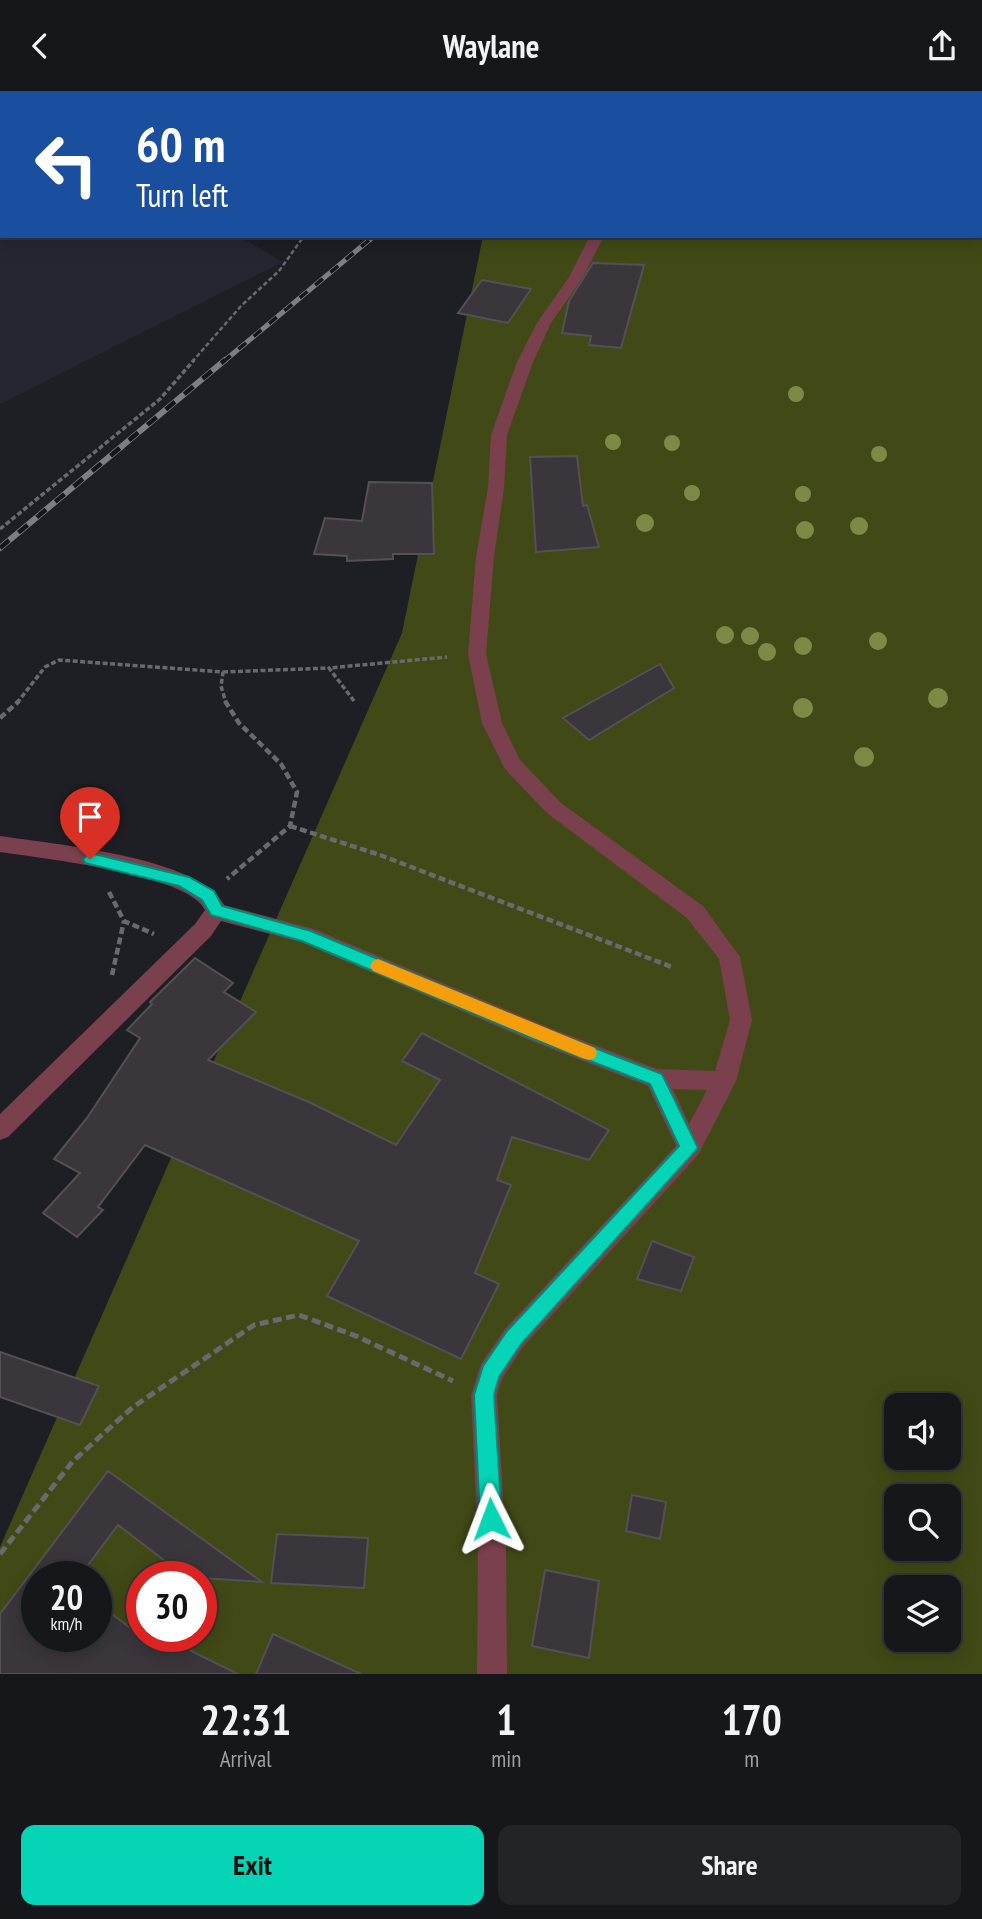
<!DOCTYPE html>
<style>
body{margin:0;font-family:"PT Sans Narrow",sans-serif;background:#232428;color:#f1f3f6;height:100vh;display:flex;flex-direction:column;font-size:26px;white-space:nowrap}
*{box-sizing:border-box;margin:0}
p{font-size:23px;color:#9e9fa3}
.icon{flex:none;width:38px;height:38px;fill:none;stroke:currentColor;stroke-width:2;stroke-linecap:round;stroke-linejoin:round}
.map{position:relative;height:1583px;overflow:hidden}
.side{display:flex;flex-direction:column;background:#16171b;flex:1}
.side>*{flex:none}
.guide{position:absolute;left:0px;top:0px;width:984px;height:147px;box-shadow:0 4px 18px #0003,0 0 0 2px #35363a;background:#1a4fa0;color:#fff;overflow:hidden}
.fabs{position:absolute;left:884px;top:1302px;display:grid;gap:14px}
.fabs a{display:grid;place-items:center;width:77px;height:77px;border-radius:14px;background:#16171b;box-shadow:0 4px 18px #0003,0 0 0 2px #35363a;font-size:35px}
.speed{position:absolute;left:21px;top:1470px;display:flex;gap:14px;font-size:35px;font-weight:700;text-align:center}
.speed>*{display:grid;place-content:center;width:91px;height:91px;border-radius:50%;background:#16171b;box-shadow:0 4px 18px #0003,0 0 0 2px #35363a;line-height:1}
.speed small{font-size:18px;font-weight:400}
.speed .limit{border:10px solid #d22;background:#fff;color:#111}
.pin{position:absolute;display:grid;place-items:center;width:60px;height:60px;color:#fff;margin:-72px -30px;border-radius:50% 50% 50% 0;rotate:-45deg;box-shadow:0 0 7px #0007}
.pin .icon{rotate:45deg}
.me{position:absolute;width:77px;margin:-38px;rotate:357deg;stroke-linejoin:round;filter:drop-shadow(0 0 5px #0008)}
.turn{display:flex;align-items:center;gap:24px;height:147px;padding:0 21px;font-size:32px}
.turn .icon{width:91px;height:91px;stroke-width:2.5}
.turn b{display:block;font-size:49px;line-height:60px}
.eta{display:flex;justify-content:space-evenly;align-items:center;height:119px;text-align:center}
.eta b{font-size:42px;font-weight:700;line-height:49px}
.action{display:flex;gap:14px;margin-top:auto;padding:14px 21px}
.action a{flex:1;height:80px;border-radius:14px;background:#05d5b6;color:#111;font-size:28px;font-weight:700;line-height:80px;text-align:center}
.action a+a{background:#232428;color:#f1f3f6}
header{display:flex;justify-content:space-between;align-items:center;height:91px;padding:0 21px;background:#16171b;font-size:32px;font-weight:700}
.map>svg:first-child{display:block}
.built{fill:#252631}
.green{fill:#414a16;fill-rule:evenodd}
.building{fill:#3a363c;stroke:#545055;stroke-width:2}
.lines{fill:none;stroke-linecap:round;stroke-linejoin:round}
.path-far3{stroke:#696a6f;stroke-width:2.5;stroke-dasharray:4.5 2.5;stroke-linecap:butt}
.path-far2{stroke:#696a6f;stroke-width:3.5;stroke-dasharray:5 2.5;stroke-linecap:butt}
.path-far1{stroke:#696a6f;stroke-width:4.5;stroke-dasharray:7 3.5;stroke-linecap:butt}
.path{stroke:#696a6f;stroke-width:5;stroke-dasharray:9 4.5;stroke-linecap:butt}
.minor{fill:#7b404d;fill-rule:evenodd}
.rail-far1-casing{stroke:#7e7f84;stroke-width:5}
.rail-casing{stroke:#7e7f84;stroke-width:6}
.rail-far1{stroke:#15161b;stroke-width:3.5;stroke-dasharray:10;stroke-linecap:butt}
.rail{stroke:#15161b;stroke-width:4.5;stroke-dasharray:12;stroke-linecap:butt}
.tree{fill:#7c8a46}
.route{fill:#05d5b6;stroke:#038a76;stroke-width:2}
.slow{fill:#f59e0b}
</style>
<header><svg class="icon" aria-label="back" viewBox="0 0 24 24"><path d="M15 5l-7 7 7 7"/></svg>Waylane<svg class="icon" aria-label="share" viewBox="0 0 24 24"><path d="M12 15V3M7 8l5-5 5 5M5 13v7h14v-7"/></svg></header>
<div class="map">
<svg width="982" height="1583" viewBox="0 0 982 1583">
<rect width="100%" height="100%" fill="#1e1f24"/>
<path class="built" d="M0,6L2,145H239L283,171L0,313Z"/>
<path class="green" d="M477,0H982V1583H0V1456L402,542L483,145H982V2ZM896,1314H948V1367H896ZM896,1405H948V1458H896ZM37,1486H96V1545H37ZM142,1486H201V1545H142ZM896,1496H948V1549H896Z"/>
<path class="building" d="M593,172L644,174L621,257L589,254L591,245L562,242L569,210Z
M482,189L531,198L508,232L458,222Z
M577,365L583,415L587,414L599,456L536,461L530,366Z
M369,391L432,392L434,463H393V468L347,470V465L314,463L325,427L362,430Z
M660,573L674,597L589,649L563,627Z
M195,867L233,892L224,901L256,921L208,969L311,1012L396,1054L440,989L402,970L422,942L609,1039L589,1069L512,1046L497,1089L511,1094L475,1182L499,1193L461,1268L327,1205L359,1150L145,1054L98,1116L103,1119L77,1146L43,1122L80,1082L54,1068L87,1027L140,947L127,939L152,913L150,911Z
M652,1150L694,1166L681,1200L637,1188Z
M0,1261L99,1295L80,1334L0,1306Z
M108,1380L262,1491L186,1486L118,1434L79,1486H37V1545H96V1511L133,1539L142,1527V1545H182L177,1553L238,1583H0V1523Z
M632,1404L666,1411L660,1448L626,1440Z
M277,1443L368,1447L364,1497L271,1492Z
M545,1479L599,1490L589,1567L532,1555Z
M273,1543L361,1583H256Z"/>
<g class="lines">
<path class="path-far3" d="M250,0L252,2
M192,271L241,215L279,180L304,145"/>
<path class="path-far2" d="M0,438L160,308L194,269
M223,581L329,577
M354,610L329,577L447,566
M17,612L45,576L59,569L223,581L221,595L226,612"/>
<path class="path-far1" d="M225,610L239,632L281,673L297,701L290,735L227,788
M0,627L19,610
M290,735L380,764L672,876
M109,801L124,830L154,843
M112,884L124,830"/>
<path class="path" d="M0,1463L73,1370L133,1316L254,1234L299,1224L356,1245L453,1290"/>
<path class="minor" d="M590,145H604L583,186L551,232L533,271L507,344L504,397L494,466L486,563L502,632L520,669L561,712L703,815L740,866L752,929L736,990L698,1064L523,1256L502,1288L497,1304L506,1453L507,1583H477L478,1453L471,1304L481,1273L505,1238L676,1055L648,995L534,951L301,851L221,830L211,845L8,1046L0,1049V1023L195,833L205,819C189,783 39,767 0,761V745C52,753 200,766 224,814L314,838L550,937L657,978L715,980L730,929L719,868L687,827L547,722L505,678L482,632L468,563L476,466L488,397L491,344L517,271L537,232L569,186ZM673,998L707,999L689,1033Z"/>
<g class="rail-far1-casing">
<path id="rail-far1" d="M549,2L551,0
M223,271L374,145"/>
</g>
<g class="rail-casing">
<path id="rail" d="M0,457L225,269"/>
</g>
<use href="#rail-far1" class="rail-far1"/>
<use href="#rail" class="rail"/>
</g>
<g class="tree">
<circle cx="796" cy="303" r="8"/>
<circle cx="613" cy="351" r="8"/>
<circle cx="672" cy="352" r="8"/>
<circle cx="879" cy="363" r="8"/>
<circle cx="692" cy="402" r="8"/>
<circle cx="803" cy="403" r="8"/>
<circle cx="645" cy="432" r="9"/>
<circle cx="859" cy="435" r="9"/>
<circle cx="805" cy="439" r="9"/>
<circle cx="725" cy="544" r="9"/>
<circle cx="750" cy="545" r="9"/>
<circle cx="878" cy="550" r="9"/>
<circle cx="803" cy="555" r="9"/>
<circle cx="767" cy="561" r="9"/>
<circle cx="938" cy="607" r="10"/>
<circle cx="803" cy="617" r="10"/>
<circle cx="864" cy="666" r="10"/>
</g>
<path class="route" d="M90,762L189,786L214,800L222,815L311,840L548,939L662,983L698,1057L521,1253L499,1286L494,1304L502,1428L498,1436L491,1439L483,1436L480,1428L474,1304L483,1275L507,1240L679,1055L650,993L536,949L302,850L211,824L202,809L179,795L85,772L83,768Z"/>
<path class="slow" d="M378,868L595,957L597,962L595,967L589,969L582,967L373,880L370,875L373,870Z"/>
</svg>
<div class="fabs">
<a><svg class="icon" aria-label="sound" viewBox="0 0 24 24"><path d="M4 9h4l5-4v14l-5-4H4zM17 9q2 3 0 6"/></svg></a>
<a><svg class="icon" aria-label="search" viewBox="0 0 24 24"><circle cx="10" cy="10" r="6"/><path d="M15 15l6 6"/></svg></a>
<a><svg class="icon" aria-label="layers" viewBox="0 0 24 24"><path d="M12 4l9 5-9 5-9-5zM3 14l9 5 9-5"/></svg></a>
</div>
<div class="speed"><div>20<small>km/h</small></div><div class="limit">30</div></div>
<div class="pin" style="left:90px;top:768px;background:#d93025"><svg class="icon" aria-label="arrive" viewBox="0 0 24 24"><path d="M6 21V4h12l-3 4 3 4H6"/></svg></div>
<svg class="me" style="left:491px;top:1428px" viewBox="-20 -20 40 40"><path d="M0-17L14 15 0 8-14 15z" fill="#05d5b6" stroke="#fff" stroke-width="4"/></svg>
<div class="guide">
<div class="turn"><svg class="icon" aria-label="left" viewBox="0 0 24 24"><path d="M17 20v-9H6M10 6l-5 5 5 5"/></svg><div><b>60 m</b>Turn left</div></div>
</div>
</div>
<section class="side">
<div class="eta">
<div><b>22:31</b><p>Arrival</p></div>
<div><b>1</b><p>min</p></div>
<div><b>170</b><p>m</p></div>
</div>
<div class="action"><a>Exit</a><a>Share</a></div>
</section>
